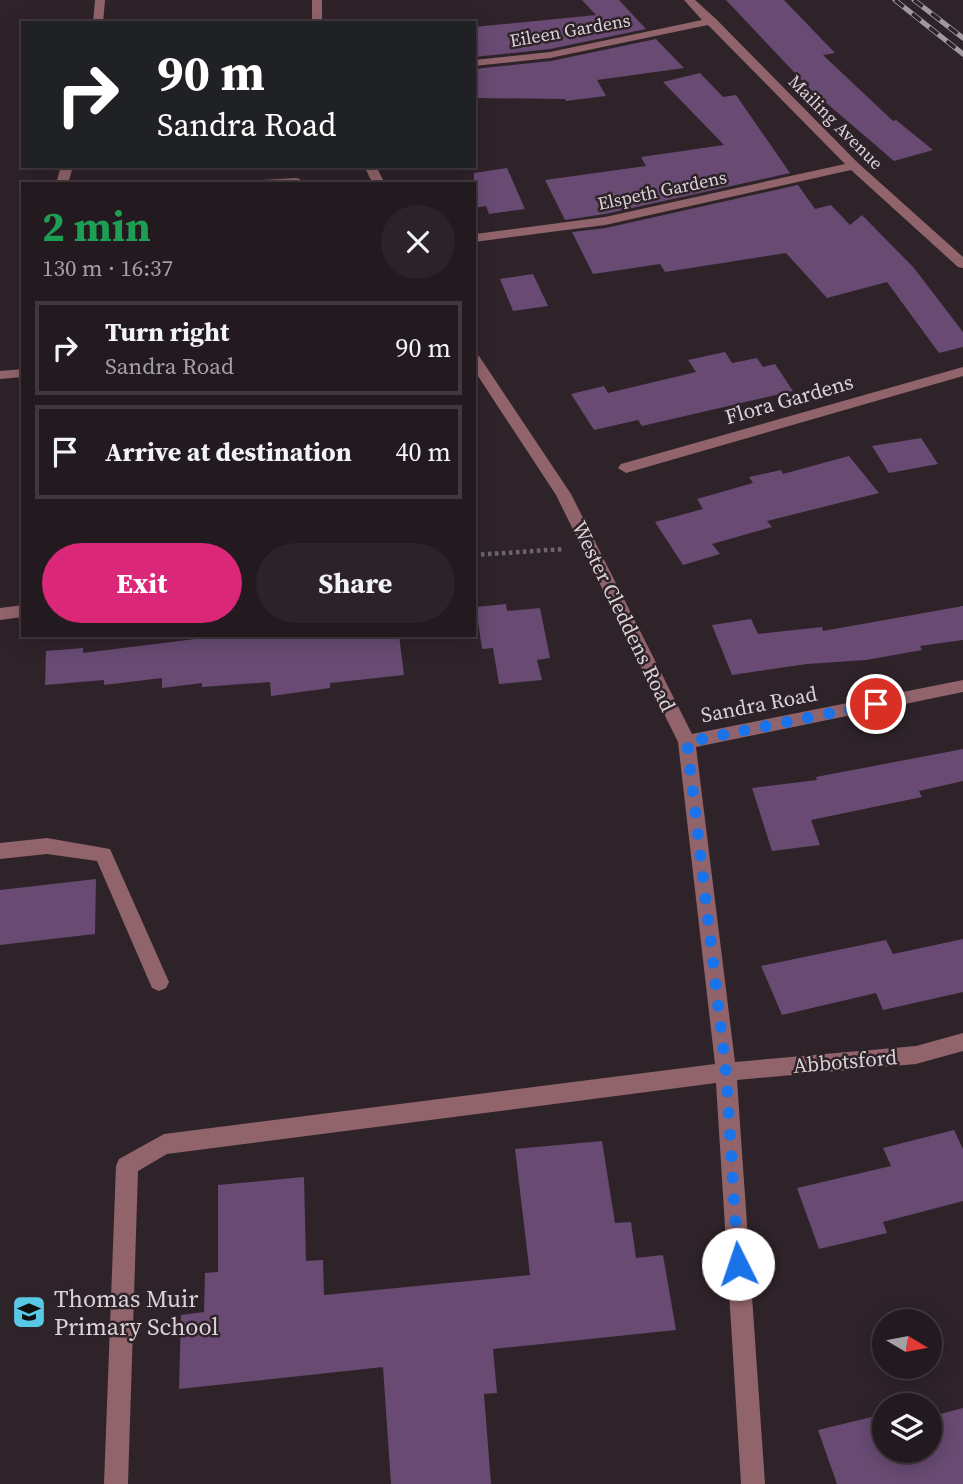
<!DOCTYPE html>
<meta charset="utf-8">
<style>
body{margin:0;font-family:"Source Serif 4",serif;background:#2b2329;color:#f1f3f6;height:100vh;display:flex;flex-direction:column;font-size:26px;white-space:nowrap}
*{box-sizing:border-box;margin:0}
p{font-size:23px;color:#a3a1a5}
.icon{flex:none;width:38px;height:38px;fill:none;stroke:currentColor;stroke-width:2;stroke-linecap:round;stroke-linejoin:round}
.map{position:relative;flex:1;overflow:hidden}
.details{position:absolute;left:21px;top:182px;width:455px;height:455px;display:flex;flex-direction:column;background:#231a20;border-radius:0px;box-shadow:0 4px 18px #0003,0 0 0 2px #40383e}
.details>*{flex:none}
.banner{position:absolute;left:21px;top:21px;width:455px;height:147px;border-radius:0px;box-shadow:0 4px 18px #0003,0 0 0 2px #40383e;background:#202124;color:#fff;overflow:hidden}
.needle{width:46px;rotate:100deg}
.buttons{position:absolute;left:872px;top:1309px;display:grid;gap:14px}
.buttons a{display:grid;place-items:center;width:70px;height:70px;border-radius:50%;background:#231a20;box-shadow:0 4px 18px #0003,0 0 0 2px #40383e;font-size:35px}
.pin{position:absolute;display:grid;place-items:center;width:60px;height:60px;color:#fff;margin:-30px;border:4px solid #fff;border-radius:50%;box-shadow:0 2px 7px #0007}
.me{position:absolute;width:77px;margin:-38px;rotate:356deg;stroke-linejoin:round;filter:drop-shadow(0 0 5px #0008)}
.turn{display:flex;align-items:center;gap:24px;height:147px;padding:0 21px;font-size:32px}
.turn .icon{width:91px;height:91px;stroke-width:2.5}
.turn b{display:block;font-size:49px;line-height:60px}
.round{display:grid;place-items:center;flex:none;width:74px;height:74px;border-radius:37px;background:#2b2329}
.summary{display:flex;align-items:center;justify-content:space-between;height:119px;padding:0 21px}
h1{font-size:42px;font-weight:700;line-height:52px;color:#1e9e55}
.button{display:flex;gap:14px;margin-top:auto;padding:14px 21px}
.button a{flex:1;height:80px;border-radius:42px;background:#db2777;color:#fff;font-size:28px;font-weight:700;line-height:80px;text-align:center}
.button a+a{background:#2b2329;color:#f1f3f6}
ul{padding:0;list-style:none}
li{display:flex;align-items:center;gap:21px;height:94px;margin:0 14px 10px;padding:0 7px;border:4px solid #40383e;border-radius:0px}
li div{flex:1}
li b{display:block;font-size:26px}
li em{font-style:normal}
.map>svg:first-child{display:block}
.building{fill:#684a72}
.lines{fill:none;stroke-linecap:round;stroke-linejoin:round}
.path{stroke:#6e646a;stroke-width:4.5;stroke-dasharray:3.5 3.5;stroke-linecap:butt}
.minor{fill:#91646b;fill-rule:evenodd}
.rail-casing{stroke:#a2999f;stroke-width:5}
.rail{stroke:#2f232a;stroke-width:3.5;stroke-dasharray:11;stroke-linecap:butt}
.route{stroke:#1a73e8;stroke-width:12;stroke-dasharray:0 21.6}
.labels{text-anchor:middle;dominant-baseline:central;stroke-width:5;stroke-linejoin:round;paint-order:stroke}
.far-street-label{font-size:18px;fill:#dbd3d8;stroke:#2f232a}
.street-label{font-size:21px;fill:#dbd3d8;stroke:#2f232a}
.near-poi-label{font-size:24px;fill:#dbd3d8;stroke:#2f232a;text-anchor:start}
</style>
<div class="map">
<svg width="963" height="1484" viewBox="0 0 963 1484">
<rect width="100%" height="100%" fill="#2f232a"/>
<path class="building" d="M582,0H619L646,29L550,49L474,57V27L596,15Z
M726,0H784L835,53L823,55L893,121L896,120L933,150L894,161L810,89Z
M656,39L684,68L597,80L606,96L566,101L565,99L474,98V69L551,61Z
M700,73L723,97L736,95L790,173L605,214L565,220L545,180L646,166L641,157L724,145L663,82Z
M507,168L525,209L489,214L486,206L474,208V173Z
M798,185L815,209L831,205L850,225L862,215L914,268L963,332V347L939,353L887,282L827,298L786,253L665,272L660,264L593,274L572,232L606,228Z
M533,274L548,306L513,311L500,279Z
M725,352L732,363L757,358L763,367L775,364L793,391L642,426L638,420L594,430L571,394L604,386L608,393L696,372L688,360Z
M921,438L938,464L889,473L872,446Z
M849,456L879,493L767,521L772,527L712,544L720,554L683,565L655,522L703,509L697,499L753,483L749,477L781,470L783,474Z
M506,604L507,611L540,608L550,658L537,660L542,680L499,684L493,648L482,649L476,607Z
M963,606V640L920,646L922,650L866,660L807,664L732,675L712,625L751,619L758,634L822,627L823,631Z
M203,635H399L404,675L330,683V688L271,696L270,682L202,687V683L162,688V678L104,685V680L45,685L46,651L83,648V653L203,638Z
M963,749V781L919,791L922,797L811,820L820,845L772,851L752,788L817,780L816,777Z
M96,879L95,934L0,945V890Z
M963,939V992L883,1010L876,993L782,1015L761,966L886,940L893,954Z
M954,1130L963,1149V1201L883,1222L887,1233L819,1249L797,1188L891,1166L883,1148Z
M602,1141L615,1223L631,1222L636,1258L663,1255L676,1330L493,1349L497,1393L484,1394L491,1484H391L383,1367L179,1389L181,1315L204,1312L205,1273L218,1272V1185L304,1177L306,1261L323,1260L324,1295L530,1275L515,1149Z
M963,1408V1484H837L818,1430L884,1414V1451H929V1417Z"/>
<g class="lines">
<path class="path" d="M474,555L564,549"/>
<path class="minor" d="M95,0H105L103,23H93Z
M312,0H322V23H312Z
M684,0H695L716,19L858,163L963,257V268L958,267L851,170L605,225L474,242L475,234L605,217L845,164L708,25L550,58L474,66V60L550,52L702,20Z
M61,166H73L68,184H56Z
M364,166H376L385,184H373Z
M296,178L300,179L301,184H256L262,180Z
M474,355L479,356L571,494L692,734L963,680V692L696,747L735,1062L916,1046L963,1033V1051L916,1064L737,1080L765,1484H741L716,1083L167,1154L138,1171L128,1484H104L116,1166L119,1159L164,1134L715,1064L678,742L556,495L474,370Z
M963,367V376L626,473L618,468L621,464Z
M23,369V377L0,379V371Z
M23,605V617L0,620V608Z
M47,838L110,849L169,982L166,988L159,991L152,988L97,861L47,854L0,859V843Z"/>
<g class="rail-casing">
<path id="rail" d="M895,0L963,54
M914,0L963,38"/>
</g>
<use href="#rail" class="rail"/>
</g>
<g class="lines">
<path class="route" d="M738,1264L726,1072L687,742L876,704"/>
</g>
<defs>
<g id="school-square" transform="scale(1.75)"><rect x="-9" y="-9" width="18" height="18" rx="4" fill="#58c9e4" stroke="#2f232a"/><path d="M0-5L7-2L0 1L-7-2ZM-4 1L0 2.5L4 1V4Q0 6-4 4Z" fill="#111"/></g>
</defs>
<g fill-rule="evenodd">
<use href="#school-square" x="29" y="1312"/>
</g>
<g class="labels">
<g class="far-street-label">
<text transform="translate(570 30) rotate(-10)">Eileen Gardens</text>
<text transform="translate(836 122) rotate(45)">Mailing Avenue</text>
<text transform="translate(662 190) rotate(-12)">Elspeth Gardens</text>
</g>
<g class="street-label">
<text transform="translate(789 399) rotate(-16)">Flora Gardens</text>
<text transform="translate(624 616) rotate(64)">Wester Cleddens Road</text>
<text transform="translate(759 704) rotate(-11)">Sandra Road</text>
<text transform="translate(845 1061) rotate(-5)">Abbotsford</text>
</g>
<g class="near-poi-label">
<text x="54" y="1298">Thomas Muir<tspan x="54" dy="28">Primary School</tspan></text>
</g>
</g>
</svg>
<div class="buttons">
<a><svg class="needle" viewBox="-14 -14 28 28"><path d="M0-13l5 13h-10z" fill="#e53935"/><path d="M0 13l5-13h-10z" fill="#a3a1a5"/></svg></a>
<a><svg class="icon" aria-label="layers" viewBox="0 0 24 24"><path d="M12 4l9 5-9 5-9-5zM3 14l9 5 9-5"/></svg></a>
</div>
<div class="pin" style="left:876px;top:704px;background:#d93025"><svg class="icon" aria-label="arrive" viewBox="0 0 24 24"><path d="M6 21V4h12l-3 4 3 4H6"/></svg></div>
<svg class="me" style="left:738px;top:1264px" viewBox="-20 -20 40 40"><circle r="19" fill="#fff"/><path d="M0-13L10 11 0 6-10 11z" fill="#1a73e8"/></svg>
<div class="banner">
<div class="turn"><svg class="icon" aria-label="right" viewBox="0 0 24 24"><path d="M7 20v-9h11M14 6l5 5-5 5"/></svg><div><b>90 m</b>Sandra Road</div></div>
</div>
<section class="details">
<div class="summary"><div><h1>2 min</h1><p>130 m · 16:37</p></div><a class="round"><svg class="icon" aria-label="close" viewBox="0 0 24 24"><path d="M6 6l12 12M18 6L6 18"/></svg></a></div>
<ul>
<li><svg class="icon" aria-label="right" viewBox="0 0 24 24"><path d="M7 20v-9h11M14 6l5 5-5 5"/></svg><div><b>Turn right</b><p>Sandra Road</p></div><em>90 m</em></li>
<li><svg class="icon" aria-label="arrive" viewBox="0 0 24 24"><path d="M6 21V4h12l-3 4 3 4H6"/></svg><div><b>Arrive at destination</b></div><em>40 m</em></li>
</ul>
<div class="button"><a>Exit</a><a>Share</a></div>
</section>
</div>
